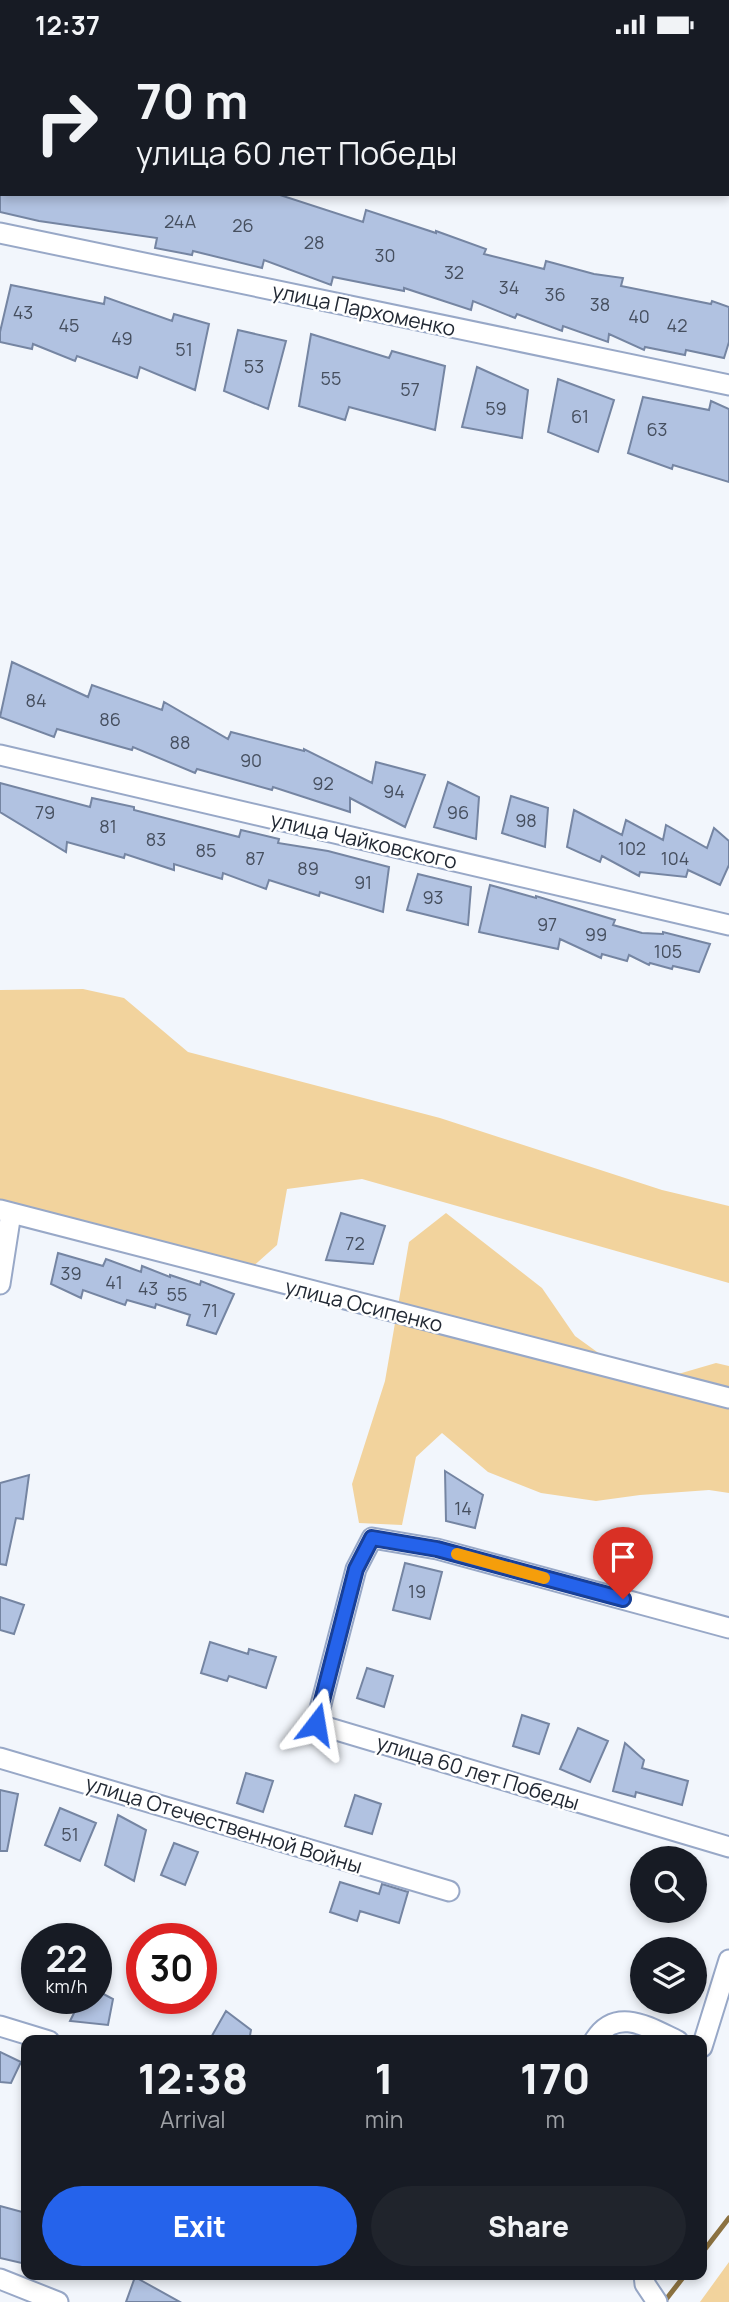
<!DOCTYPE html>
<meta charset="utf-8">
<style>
body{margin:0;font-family:Manrope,sans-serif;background:#20242c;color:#f1f3f6;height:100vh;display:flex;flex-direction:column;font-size:26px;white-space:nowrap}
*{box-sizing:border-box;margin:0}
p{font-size:23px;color:#9ea1a6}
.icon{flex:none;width:38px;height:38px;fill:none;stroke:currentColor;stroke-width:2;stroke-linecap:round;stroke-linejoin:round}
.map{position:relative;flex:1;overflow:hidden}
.panel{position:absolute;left:21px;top:1986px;width:686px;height:245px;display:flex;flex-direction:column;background:#171b24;border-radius:14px;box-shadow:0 4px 10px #0003}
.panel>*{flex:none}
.top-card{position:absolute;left:0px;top:0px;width:730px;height:147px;box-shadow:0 4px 10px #0003;background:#171b24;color:#f1f3f6;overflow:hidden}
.buttons{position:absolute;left:630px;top:1797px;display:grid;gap:14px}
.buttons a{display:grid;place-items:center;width:77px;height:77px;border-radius:50%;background:#171b24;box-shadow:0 4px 10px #0003;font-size:35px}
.speed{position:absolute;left:21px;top:1874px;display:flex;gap:14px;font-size:35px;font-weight:700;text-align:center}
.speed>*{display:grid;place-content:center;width:91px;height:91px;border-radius:50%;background:#171b24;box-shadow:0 4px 10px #0003;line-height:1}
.speed small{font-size:18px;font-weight:400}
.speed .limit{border:10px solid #d22;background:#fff;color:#111}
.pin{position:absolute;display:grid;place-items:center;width:60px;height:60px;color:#fff;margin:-72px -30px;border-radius:50% 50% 50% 0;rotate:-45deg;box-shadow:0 0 7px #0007}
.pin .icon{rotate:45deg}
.me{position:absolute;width:77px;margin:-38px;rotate:14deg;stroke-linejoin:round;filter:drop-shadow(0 0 5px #0008)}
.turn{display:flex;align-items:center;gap:24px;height:147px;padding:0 21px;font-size:32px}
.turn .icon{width:91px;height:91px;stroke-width:2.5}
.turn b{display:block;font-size:49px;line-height:60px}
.eta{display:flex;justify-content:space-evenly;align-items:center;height:119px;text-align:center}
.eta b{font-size:42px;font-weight:800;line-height:49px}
.primary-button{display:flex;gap:14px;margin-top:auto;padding:14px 21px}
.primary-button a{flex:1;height:80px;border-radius:42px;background:#2563eb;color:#fff;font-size:28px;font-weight:800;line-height:80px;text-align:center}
.primary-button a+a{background:#20242c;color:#f1f3f6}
.status{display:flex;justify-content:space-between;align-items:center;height:49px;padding:0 35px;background:#171b24;direction:ltr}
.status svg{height:19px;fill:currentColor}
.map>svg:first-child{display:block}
.green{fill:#f2d39d}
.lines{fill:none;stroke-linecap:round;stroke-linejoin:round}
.stream{stroke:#8c7241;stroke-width:5}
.building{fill:#b1c2e1;stroke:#7585a2;stroke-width:2}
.minor-casing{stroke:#98a8c7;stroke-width:23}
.minor{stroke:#fff;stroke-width:19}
.route-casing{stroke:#184099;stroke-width:18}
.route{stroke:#2563eb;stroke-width:12}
.slow{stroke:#f59e0b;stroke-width:12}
.labels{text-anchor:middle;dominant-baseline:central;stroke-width:5;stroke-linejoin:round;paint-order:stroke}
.number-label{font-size:18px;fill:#464f5f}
.street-label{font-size:21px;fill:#222934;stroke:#fff}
</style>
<div class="status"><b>12:37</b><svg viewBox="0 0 49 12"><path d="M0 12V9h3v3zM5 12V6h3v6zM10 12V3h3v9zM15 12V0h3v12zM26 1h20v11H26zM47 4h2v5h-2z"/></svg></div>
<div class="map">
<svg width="729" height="2253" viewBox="0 0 729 2253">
<rect width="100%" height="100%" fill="#f2f6fc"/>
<path class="green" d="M83,940L124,949L188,1003L440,1069L662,1141L729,1157V1234L362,1130L287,1140L277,1196L239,1230L0,1152V941Z
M446,1164L542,1239L575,1287L622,1321L668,1328L716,1314L729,1317V1444L709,1441L640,1446L596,1452L541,1444L488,1423L442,1384L416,1408L402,1476L359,1474L352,1435L385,1332L409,1193Z
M729,2213V2253H700Z"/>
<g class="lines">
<path class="stream" d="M702,2204L729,2169
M664,2253L685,2226"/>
</g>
<path class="building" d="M0,145H277L363,173L366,161L436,184V182L486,200L484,205L544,220L546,212L594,225L623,229L621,237L711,255L712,252L729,258V293L724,309L686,301L685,306L645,298L644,301L609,285L608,293L563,277L562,282L517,265L515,269L473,252L471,261L404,239V242L333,228L331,236L264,211L262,219L193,202L192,206L155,199L157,189L39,172L0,163Z
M11,236L104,255L105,248L172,272L174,265L209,275L195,341L140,318L137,329L77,307L75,312L33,295L32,300L0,293V283Z
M238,281L286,292L268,360L224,342Z
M311,285L389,309L392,302L445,317L435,381L349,358L345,371L299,357Z
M477,318L528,341L522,389L462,378Z
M558,330L614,351L598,403L548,383Z
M643,348L709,361L711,352L729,360V433L673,416L672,420L628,404Z
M12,613L88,648L92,636L162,661L164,653L228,690L231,683L304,702V700L372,734L376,713L425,726L405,778L350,749V763L273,738L272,741L197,720L195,724L133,698L132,701L57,680L54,688L0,668Z
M448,733L479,748L476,790L434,778Z
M0,734L90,758L92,749L134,758V761L239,788L241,781L279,790L278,794L328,802L389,818L383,863L320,843L319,847L269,831L266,840L223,824L222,830L174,815V821L125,805L124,809L67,793L66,803L0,763Z
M511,747L548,759L545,798L502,784Z
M574,761L622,786L626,771L663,791L666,776L707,799L714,779L729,792V816L720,836L688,821L686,828L640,823L639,827L602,807L600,813L567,798Z
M418,825L471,838L468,876L407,861Z
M490,836L536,849V847L615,871L613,876L642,884L663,885V883L710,895L699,923L673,917L672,920L650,914L649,916L629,906L627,912L602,905L601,909L560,890L558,900L479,883Z
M341,1164L385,1177L373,1215L326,1211Z
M58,1204L103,1217L106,1210L141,1223L142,1217L170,1228V1226L200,1236L201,1232L234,1245L216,1285L187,1276L190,1266L156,1255L155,1259L127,1251L125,1256L83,1241L81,1249L51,1235Z
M445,1422L483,1446L475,1479L446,1472Z
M29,1426L23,1470L16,1469L6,1516L0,1515V1434Z
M405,1514L442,1523L430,1570L393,1561Z
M0,1548L24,1556L14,1585L0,1581Z
M210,1593L248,1605L249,1600L276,1608L266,1639L229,1627L227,1632L201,1624Z
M367,1619L393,1627L384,1658L357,1649Z
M522,1666L549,1675L539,1705L513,1697Z
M578,1679L608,1692L590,1733L560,1720Z
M625,1694L644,1711L642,1719L688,1732L682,1756L636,1743L635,1748L613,1742Z
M246,1724L273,1732L263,1763L237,1754Z
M0,1741L18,1745L7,1802H0Z
M355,1746L381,1755L372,1785L345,1777Z
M60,1759L96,1774L80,1812L45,1796Z
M118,1766L146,1781L134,1832L105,1816Z
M174,1794L198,1803L185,1836L161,1826Z
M340,1833L379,1845L382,1835L408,1843L399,1874L360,1862L357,1872L330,1863Z
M96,1941L113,1950L108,1976L70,1972L81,1950H96Z
M226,1962L251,1981L249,1992H209Z
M0,2003L21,2013L11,2034L0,2033Z
M0,2157L26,2164V2215L0,2209Z
M135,2228L180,2253H126Z"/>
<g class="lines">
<g class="minor-casing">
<path id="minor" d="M0,184L729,336
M0,706L729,876
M0,1161L729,1349
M0,1235L11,1164
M729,1579L437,1500L372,1489L356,1520L316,1675L729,1798
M0,1709L449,1842
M0,1977L49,1992
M594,1992C616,1956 650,1979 678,1992
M702,1998L729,1911
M644,2226L645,2235L657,2253
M0,2230L58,2253"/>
</g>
<use href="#minor" class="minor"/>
</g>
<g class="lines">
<g class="route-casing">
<path id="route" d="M316,1675L356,1520L372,1489L437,1500L623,1550"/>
</g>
<use href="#route" class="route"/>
<path class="slow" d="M457,1505L544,1529"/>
</g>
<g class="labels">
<g class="number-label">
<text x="180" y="172">24А</text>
<text x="243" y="176">26</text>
<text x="314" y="193">28</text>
<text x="385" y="206">30</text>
<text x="454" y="223">32</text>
<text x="509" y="238">34</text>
<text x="555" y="245">36</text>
<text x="600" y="255">38</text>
<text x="23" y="263">43</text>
<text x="639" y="267">40</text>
<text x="69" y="276">45</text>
<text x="677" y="276">42</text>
<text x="122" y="289">49</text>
<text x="184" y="300">51</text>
<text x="254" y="317">53</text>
<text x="331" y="329">55</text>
<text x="410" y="340">57</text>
<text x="496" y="359">59</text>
<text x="580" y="367">61</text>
<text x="657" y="380">63</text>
<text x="36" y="651">84</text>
<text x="110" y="670">86</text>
<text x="180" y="693">88</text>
<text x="251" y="711">90</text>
<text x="323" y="734">92</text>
<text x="394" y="742">94</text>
<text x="45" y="763">79</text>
<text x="458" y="763">96</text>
<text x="526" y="771">98</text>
<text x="108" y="777">81</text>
<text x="156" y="790">83</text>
<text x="632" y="799">102</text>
<text x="206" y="801">85</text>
<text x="255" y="809">87</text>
<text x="675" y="809">104</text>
<text x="308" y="819">89</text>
<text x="363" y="833">91</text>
<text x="433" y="848">93</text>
<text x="547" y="875">97</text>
<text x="596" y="885">99</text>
<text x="668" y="902">105</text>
<text x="355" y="1194">72</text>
<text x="71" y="1224">39</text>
<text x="114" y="1233">41</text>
<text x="148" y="1239">43</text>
<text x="177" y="1245">55</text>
<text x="210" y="1261">71</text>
<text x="463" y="1459">14</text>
<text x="417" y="1542">19</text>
<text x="70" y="1785">51</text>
</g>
<g class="street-label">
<text transform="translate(364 260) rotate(12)">улица Пархоменко</text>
<text transform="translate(364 791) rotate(13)">улица Чайковского</text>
<text transform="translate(364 1256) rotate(14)">улица Осипенко</text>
<text transform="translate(478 1723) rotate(17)">улица 60 лет Победы</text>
<text transform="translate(224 1775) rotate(17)">улица Отечественной Войны</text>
</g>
</g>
</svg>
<div class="buttons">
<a><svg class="icon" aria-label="search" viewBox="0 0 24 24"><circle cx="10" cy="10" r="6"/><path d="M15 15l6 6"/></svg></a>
<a><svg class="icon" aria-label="layers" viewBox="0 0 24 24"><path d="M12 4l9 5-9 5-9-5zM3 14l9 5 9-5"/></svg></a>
</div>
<div class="speed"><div>22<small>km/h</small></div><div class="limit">30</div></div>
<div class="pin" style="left:623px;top:1550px;background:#d93025"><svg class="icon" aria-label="arrive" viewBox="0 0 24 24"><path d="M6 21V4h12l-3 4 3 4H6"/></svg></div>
<svg class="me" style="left:316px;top:1675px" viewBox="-20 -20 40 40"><path d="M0-17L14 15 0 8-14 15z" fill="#2563eb" stroke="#fff" stroke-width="4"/></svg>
<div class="top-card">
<div class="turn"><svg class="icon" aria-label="right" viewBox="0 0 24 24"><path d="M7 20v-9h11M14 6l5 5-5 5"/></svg><div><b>70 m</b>улица 60 лет Победы</div></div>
</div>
<section class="panel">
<div class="eta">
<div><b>12:38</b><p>Arrival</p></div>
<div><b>1</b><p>min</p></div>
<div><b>170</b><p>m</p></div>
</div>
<div class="primary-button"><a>Exit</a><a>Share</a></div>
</section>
</div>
